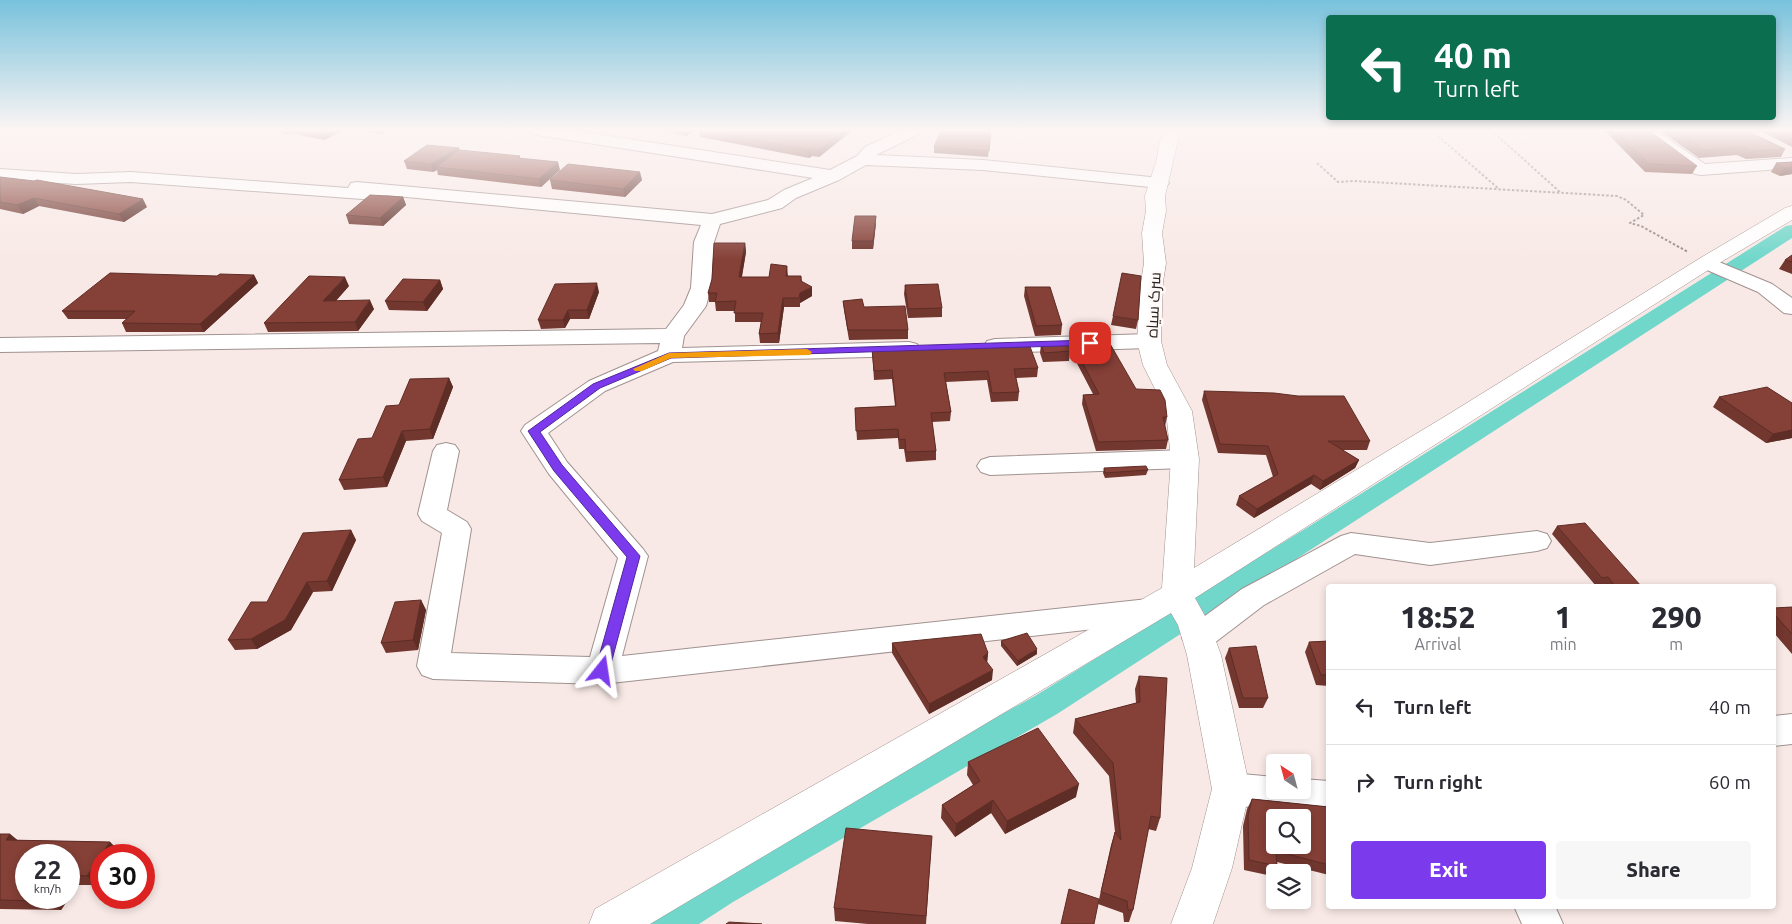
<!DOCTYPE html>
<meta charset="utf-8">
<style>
body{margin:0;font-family:Ubuntu,Cairo,sans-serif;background:#f7f7f7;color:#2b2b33;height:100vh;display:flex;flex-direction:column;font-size:19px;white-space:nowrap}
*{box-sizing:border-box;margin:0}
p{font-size:16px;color:#7c7c81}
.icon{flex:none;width:28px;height:28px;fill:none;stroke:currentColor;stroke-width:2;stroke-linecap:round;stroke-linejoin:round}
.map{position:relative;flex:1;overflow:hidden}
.panel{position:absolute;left:1326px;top:584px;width:450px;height:325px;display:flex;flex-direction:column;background:#fff;border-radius:5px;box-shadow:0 2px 8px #0003}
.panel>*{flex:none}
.guide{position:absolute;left:1326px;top:15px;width:450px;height:105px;border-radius:5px;box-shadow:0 2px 8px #0003;background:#0b6e4f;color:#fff;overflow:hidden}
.needle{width:32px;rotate:324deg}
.controls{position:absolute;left:1266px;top:754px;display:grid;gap:10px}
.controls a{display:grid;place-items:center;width:45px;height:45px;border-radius:5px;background:#fff;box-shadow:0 2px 8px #0003;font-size:25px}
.speed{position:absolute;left:15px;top:844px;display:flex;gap:10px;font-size:25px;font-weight:700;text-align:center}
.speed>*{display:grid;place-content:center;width:65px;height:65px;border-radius:50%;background:#fff;box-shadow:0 2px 8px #0003;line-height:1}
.speed small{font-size:12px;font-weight:400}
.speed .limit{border:8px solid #d22;background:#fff;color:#111}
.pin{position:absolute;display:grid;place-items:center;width:42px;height:42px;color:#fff;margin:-21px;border-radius:10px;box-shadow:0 2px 8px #0006}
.me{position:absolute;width:55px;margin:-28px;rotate:15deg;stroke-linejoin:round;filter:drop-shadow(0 0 4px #0008)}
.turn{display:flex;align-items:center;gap:18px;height:105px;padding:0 25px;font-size:22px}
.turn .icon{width:65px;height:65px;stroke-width:2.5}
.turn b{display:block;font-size:35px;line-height:42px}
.eta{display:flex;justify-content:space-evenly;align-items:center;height:85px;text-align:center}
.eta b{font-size:30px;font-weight:800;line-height:35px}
.action{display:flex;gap:10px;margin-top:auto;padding:10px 25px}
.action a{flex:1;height:58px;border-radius:5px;background:#7c3aed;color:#fff;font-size:20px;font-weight:800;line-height:58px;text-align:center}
.action a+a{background:#f7f7f7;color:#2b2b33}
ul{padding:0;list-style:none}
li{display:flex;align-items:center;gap:15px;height:75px;padding:0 25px;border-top:1px solid #e1e1e2}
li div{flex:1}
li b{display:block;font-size:19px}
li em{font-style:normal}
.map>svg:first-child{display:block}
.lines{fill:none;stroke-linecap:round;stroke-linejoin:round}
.canal{fill:#71d7cb;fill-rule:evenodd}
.street-casing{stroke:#a09290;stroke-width:2}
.secondary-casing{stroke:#a09290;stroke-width:1}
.path{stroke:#958b88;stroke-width:2;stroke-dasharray:2.5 2;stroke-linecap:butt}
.street{fill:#fff;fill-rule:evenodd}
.secondary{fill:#fff;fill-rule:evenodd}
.wall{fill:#72372f;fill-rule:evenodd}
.shaded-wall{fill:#5d2d26}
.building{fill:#854037;stroke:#5d2d26;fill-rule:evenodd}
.route{fill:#7c3aed;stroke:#51269a}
.slow{fill:#f59e0b}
.labels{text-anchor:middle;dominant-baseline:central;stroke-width:5;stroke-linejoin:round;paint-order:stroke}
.street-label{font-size:16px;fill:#251f1e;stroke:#fff9f7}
</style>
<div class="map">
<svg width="1792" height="924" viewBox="0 0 1792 924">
<rect width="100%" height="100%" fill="#f8e9e6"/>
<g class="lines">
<path class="canal" d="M1792,225V238L1057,714L733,902L699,924H646L651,910L707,876L1035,696L1313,524L1786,226Z"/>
<g class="street-casing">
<path id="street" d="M529,130H570L830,170L857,156L865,147L901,130H923L921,133L876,155L983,160L1160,178L1166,179L1169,183L1166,187L1160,188L983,170L866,165L839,180L796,198L782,208L720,224L714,242L711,288L706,306L684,336L682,348L909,342L917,344L920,349L917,354L909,356L673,362L605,391L548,433L567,462L643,549L648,556L622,656L1148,599L1159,603L1163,611L1159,619L1148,623L602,684L433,679L422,675L417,666L442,533L422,521L418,514L433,451L437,445L446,443L455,445L459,451L447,510L467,522L471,529L451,653L590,657L618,558L549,474L521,431L525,425L589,381L658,351L660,343L0,352V338L666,329L684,305L691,288L694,242L701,225L385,195L382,199L376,200L131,182L76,184L0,179V169L76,174L131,172L348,188L351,183L357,182L712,214L768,200L784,190L813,178L537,135L531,133Z
M1636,130H1655L1705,164L1792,158V168L1701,175L1695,174Z
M1707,257L1772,284L1792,298V314L1784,313L1758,292L1700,267L1697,263L1700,259Z
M1149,334L1157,336L1160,341L1157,346L1149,348L995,353L987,351L984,346L987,341L995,339Z
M1185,450L1194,453L1198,459L1194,465L1185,468L990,475L981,472L977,466L981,460L990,457Z
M1537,531L1547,534L1551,541L1547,548L1537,551L1430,565L1355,554L1264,605L1209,647L1198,650L1187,647L1182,638L1187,629L1242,589L1341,536L1351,533L1430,543Z
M1792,714V744L1774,746V716Z
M1231,773L1275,777V790H1302V779L1329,781V815L1231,805L1218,801L1213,789L1218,777Z
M1514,906H1555L1563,924H1522Z"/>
</g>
<g class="secondary-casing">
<path id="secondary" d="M1160,130H1177L1179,136L1165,196L1166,211L1162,233L1166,263L1163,282L1161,341L1167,365L1192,411L1199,459L1194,568L1449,414L1702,257L1785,208L1792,206V220L1716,265L1195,598L1210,625L1221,655L1250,789L1232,868L1213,924H1171L1192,868L1212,789L1187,655L1178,625L1171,613L650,924H589L595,909L1162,588L1171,459L1166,411L1143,365L1137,341L1141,282L1144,263L1142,233L1146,211L1145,196L1156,162L1161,136Z"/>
</g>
<path class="path" d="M1303,130L1305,132L1325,130
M1431,130L1499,189
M1491,130L1561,193
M1317,163L1338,182L1354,181L1617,196L1626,200L1644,215L1630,223L1641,226L1688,252"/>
<use href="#street" class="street"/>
<use href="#secondary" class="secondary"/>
</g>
<path class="wall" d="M272,130H345L324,140L289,133L286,134Z
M355,130H389L382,134Z
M660,130H695L686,136Z
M699,130H853L819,157L812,156L809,158L700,137Z
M991,130L988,157L934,153V147Z
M1604,130H1648L1697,166L1692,174L1645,172Z
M1659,130H1745L1785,149L1781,157L1746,159L1737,155L1699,158Z
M1758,130H1792V147Z
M459,150L520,156V158L560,170L541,187L438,175L437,170L433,172L407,169L404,161Z
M1792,162V174L1780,176L1771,172L1776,163Z
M0,177L147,207L124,222L39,206L23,214L0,209Z
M550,180H642L625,197L552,189Z
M403,197L406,205L383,226L349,224L346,215Z
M876,223L873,249H852V241Z
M745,243L746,252L742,277H769L787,266L788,276H801L802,282L812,296L800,303V307H784L779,343H760L759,334L761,322H735V311H716L715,302H709L708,293Z
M1792,255V274L1779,269L1785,260Z
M254,275L258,283L204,332H126L122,323L127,319H68L62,311L217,276Z
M440,280L443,289L427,311L389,310L385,301Z
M905,285L942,308V317L908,318L904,294Z
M349,286L336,301L374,309L358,331L268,332L264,323Z
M1025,287L1062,325L1061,335L1035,336L1024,296Z
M599,292L589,319H570L565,328L541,329L538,320Z
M843,301L864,307L908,330V339L849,340L844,310Z
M1113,316L1138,320L1136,329L1111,325Z
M1072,343L1136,389L1167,417L1165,426L1168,440L1166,449L1096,451L1082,404L1083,395L1093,394L1071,352Z
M1041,344L1070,351L1069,361L1043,362L1040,353Z
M872,349L1038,368L1037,377L1016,378L1019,392L1018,401L991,402L987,380L946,382L951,412L950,421L932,422L936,451V460L906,462L904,449H899L898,438L857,440L855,408L895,406L892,379L874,380Z
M449,378L453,387L433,439L406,441L387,487L344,490L339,480L399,405Z
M1204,391L1370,441L1367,450H1342L1359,460L1355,468L1320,490L1311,484L1254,518L1236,505L1239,496L1273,477L1266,455L1218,453L1202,400Z
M1719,397L1792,403V438L1766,443L1713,407Z
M1104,468L1148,470L1146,475L1105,478L1103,473Z
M1557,526L1641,586H1596L1552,534Z
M351,530L356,540L332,591L313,592L291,630L257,649L235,650L228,640L267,602Z
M421,600L426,610L418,650L386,653L381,643Z
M1792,607V654L1774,633V608Z
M1001,641L1037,654L1017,666L1001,646Z
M1329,641V686L1316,685L1305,652L1309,642Z
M892,643L988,653L987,662L992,680L929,714L892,653Z
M1229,648L1268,698L1263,708H1239L1225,658Z
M1139,676L1160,818L1156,831L1148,829L1133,910L1129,922H1124L1123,913L1098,904L1111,845L1115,832L1109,776L1073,733L1075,719L1136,703L1135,689Z
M968,762L1076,797L1005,834L991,813L955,837L941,818L942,805L973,785L967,775Z
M1252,799L1329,807V875L1277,862V866L1272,876L1244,870L1243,826L1247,809Z
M0,834H10L17,840L110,842L119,851L117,855H101V879L98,885H78L61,910L0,909ZM69,855V898H26Z
M931,850L926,924H868L835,921L834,908Z"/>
<path class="shaded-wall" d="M284,130H288L289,133L286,134Z
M325,130H345L324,140L321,132Z
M380,130H389L382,134Z
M685,130H695L686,136Z
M843,130H853L819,157V150Z
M459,148L461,156L436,167L437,170L433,172L431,164Z
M811,148L812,156L809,158L808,150Z
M558,162L560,170L541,187L539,179Z
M1792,167V174L1780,176L1784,168Z
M640,172L642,180L625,197L623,189Z
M403,197L406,205L383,226L380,218Z
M34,198L39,206L23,214L17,205Z
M143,199L147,207L124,222L119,214Z
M876,216V223L873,249V241Z
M745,243L746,252L740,286L739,277Z
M254,275L258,283L204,332L200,324Z
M345,277L349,286L327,310L323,301Z
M440,280L443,289L427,311L423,302Z
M597,283L599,292L589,319L587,310Z
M812,287V296L800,303V307V293Z
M783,298L784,307L779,343L778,333Z
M370,300L374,309L358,331L355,322Z
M568,310L570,319L565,328L563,320Z
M449,378L453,387L433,439L430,429Z
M1792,430V438L1766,443L1773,434Z
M402,431L406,441L387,487L383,477Z
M1359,460L1355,468L1320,490L1323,481Z
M1314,475L1311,484L1254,518L1257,509Z
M351,530L356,540L332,591L327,581Z
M307,582L313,592L291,630L257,649L251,639Z
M421,600L426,610L418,650L413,640Z
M1037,649V654L1017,666L1018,661Z
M988,653L987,664L983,657Z
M993,670L992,680L929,714V704Z
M1079,784L1076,797L1005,834L1007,821Z
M993,800L991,813L955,837L956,824Z
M10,834L21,843L6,840Z
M110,842L119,851L117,855H101V879L98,885L87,876Z
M69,876L78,885L61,910L50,901L52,898H69Z"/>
<path class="building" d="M313,130H325L321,132Z
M706,130H843L819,150L811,148L808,150Z
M941,130H991L989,151L934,147Z
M1616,130H1648L1697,166L1649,164Z
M1674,130H1745L1785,149L1751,151L1742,147L1704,150Z
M1778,130H1792V137Z
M427,145L459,148L431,164L404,161Z
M459,150L520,156L518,158L558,162L539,179L436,167Z
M1792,162V167L1784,168L1776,163Z
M568,164L640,172L623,189L550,180Z
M0,177L34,181L37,180L143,199L119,214L34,198L17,205L0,202Z
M370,195L403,197L380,218L346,215Z
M855,216H876L873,241H852Z
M714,243H745L739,277H769L771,264L787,266L786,276H801V281L812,287L800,293L799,298H783L778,333L759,334L763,313H734L736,301L715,302L717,293H708L712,279Z
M1792,255V262L1785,260Z
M110,273L217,276L220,274L254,275L200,324L122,323L135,311H62Z
M1122,273L1141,276L1138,320L1113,316Z
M309,276L345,277L323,301L370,300L355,322L264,323Z
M403,279L440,280L423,302L385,301Z
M597,283L587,310H568L563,320H538L555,284Z
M938,284L942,308L908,309L905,285Z
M1025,287H1050L1062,325L1036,326Z
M862,299L864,307L905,306L908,330H848L843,301Z
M1109,342L1136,389L1160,390L1165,400L1167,417H1163L1168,440L1098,442L1083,395L1099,394L1072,343Z
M1068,343L1070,351L1044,353L1041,344Z
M1029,344L1038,368L1014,369L1019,392L992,393L988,371L944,373L951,412L931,413L936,451L906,452L905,439L899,440L898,429L856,431L855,408L896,406L892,370L874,371L872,349Z
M449,378L430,429L402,431L383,477L339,480L358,439L372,438L386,406L399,405L410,379Z
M1767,387L1792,403V430L1773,434L1719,397Z
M1204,391L1274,393L1298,396H1344L1370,441H1328L1359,460L1323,481L1314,475L1257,509L1239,496L1278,474L1268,446L1220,444Z
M1146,466L1148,470L1105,473L1104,468Z
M1585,523L1641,586H1615L1608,577L1602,578L1557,526Z
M351,530L327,581L307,582L285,620L251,639L228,640L251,602H267L303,533Z
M421,600L413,640L381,643L395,602Z
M1792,607V634L1774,614V608Z
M1027,633L1037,649L1018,661L1001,641Z
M981,634L988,653L983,657L993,670L929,704L892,643Z
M1329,641V675H1321L1309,642Z
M1256,646L1268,698H1243L1229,648Z
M1139,676L1167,678L1160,818L1151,816L1133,910H1128L1127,901L1101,892L1115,832L1121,840L1113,763L1075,719L1140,702Z
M1038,728L1079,784L1007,821L993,800L956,824L942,805L980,781L968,762Z
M1252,799L1329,807V865L1276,851L1277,866L1249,860L1248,816ZM1275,818H1302V845H1275Z
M846,828L932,836L926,916L834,908Z
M0,834H10L6,840L110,842L87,876L69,875V855H26V898H52L50,901L0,900Z
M1069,889L1099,899L1094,924H1061Z
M729,922L762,924H726Z"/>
<linearGradient id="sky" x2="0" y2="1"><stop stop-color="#78c2dc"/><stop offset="0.5" stop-color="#fcf5f4"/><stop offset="1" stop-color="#fcf5f4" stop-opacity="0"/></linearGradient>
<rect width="1792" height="260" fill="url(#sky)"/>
<path class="route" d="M1090,340L1093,341V345L671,358L600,388L540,432L562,465L640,556L609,671L607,675L602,677L597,675L595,671L627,557L554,471L528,431L593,384L669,353Z"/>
<path class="slow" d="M807,349L812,352L810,355L671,358L642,371H635L633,369L669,353Z"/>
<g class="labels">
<g class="street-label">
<text transform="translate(1153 305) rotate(-87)">سرک سیاه</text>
</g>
</g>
</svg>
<div class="controls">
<a><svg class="needle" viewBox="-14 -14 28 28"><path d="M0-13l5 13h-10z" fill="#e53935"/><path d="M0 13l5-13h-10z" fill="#7c7c81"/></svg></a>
<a><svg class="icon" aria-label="search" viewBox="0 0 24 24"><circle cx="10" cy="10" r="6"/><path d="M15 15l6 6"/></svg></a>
<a><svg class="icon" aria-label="layers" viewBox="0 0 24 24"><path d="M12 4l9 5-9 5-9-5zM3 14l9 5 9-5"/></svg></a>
</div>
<div class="speed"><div>22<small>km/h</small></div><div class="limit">30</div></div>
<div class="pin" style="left:1090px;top:343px;background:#d93025"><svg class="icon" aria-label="arrive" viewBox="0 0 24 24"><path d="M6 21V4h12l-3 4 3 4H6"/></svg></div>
<svg class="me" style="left:602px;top:671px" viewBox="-20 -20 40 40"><path d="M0-17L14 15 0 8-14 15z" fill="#7c3aed" stroke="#fff" stroke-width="4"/></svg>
<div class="guide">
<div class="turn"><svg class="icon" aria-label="left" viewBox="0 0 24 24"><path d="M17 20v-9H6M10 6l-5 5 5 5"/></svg><div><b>40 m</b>Turn left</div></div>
</div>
<section class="panel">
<div class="eta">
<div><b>18:52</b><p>Arrival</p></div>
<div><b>1</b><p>min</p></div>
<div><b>290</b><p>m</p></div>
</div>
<ul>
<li><svg class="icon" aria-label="left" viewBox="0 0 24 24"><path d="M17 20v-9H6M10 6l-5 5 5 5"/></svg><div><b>Turn left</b></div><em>40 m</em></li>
<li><svg class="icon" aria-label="right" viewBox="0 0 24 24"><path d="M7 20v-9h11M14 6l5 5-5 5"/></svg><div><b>Turn right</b></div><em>60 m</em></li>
</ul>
<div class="action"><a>Exit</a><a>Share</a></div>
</section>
</div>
